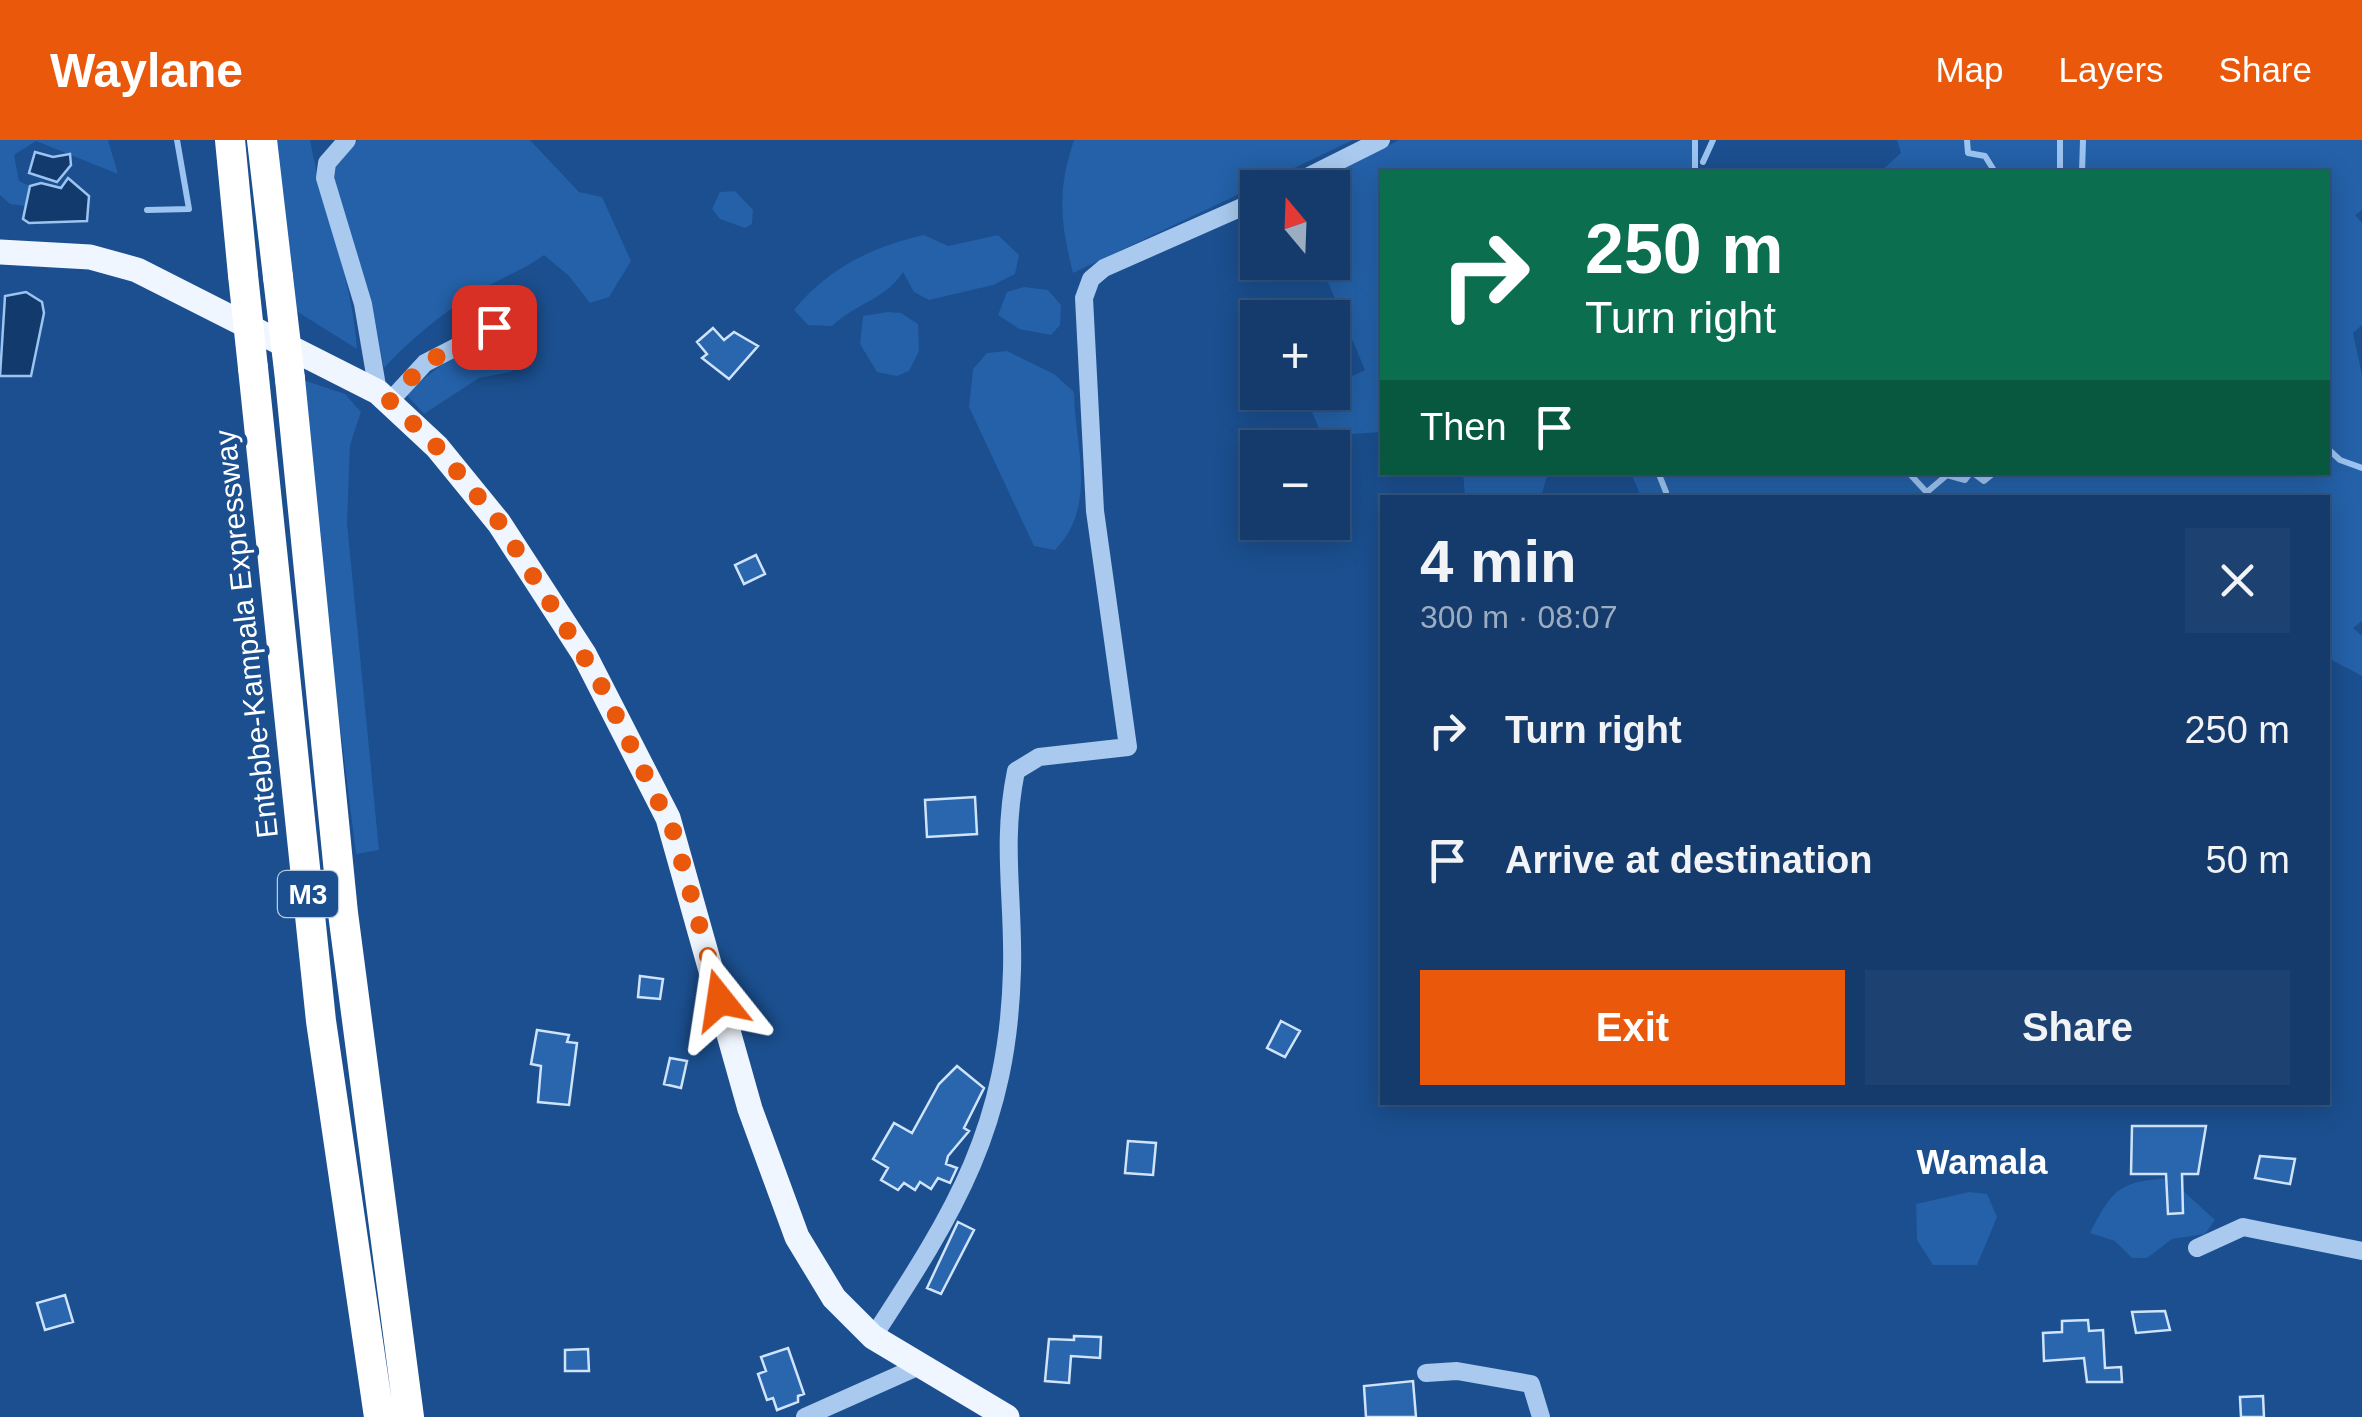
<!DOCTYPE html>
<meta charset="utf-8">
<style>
body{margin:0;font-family:Helvetica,sans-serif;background:#1d4271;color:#f1f3f6;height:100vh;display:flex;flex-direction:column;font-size:38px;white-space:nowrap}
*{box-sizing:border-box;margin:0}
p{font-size:32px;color:#9dadc1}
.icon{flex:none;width:55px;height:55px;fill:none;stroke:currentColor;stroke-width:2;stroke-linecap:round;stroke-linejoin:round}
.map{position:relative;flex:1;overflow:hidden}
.side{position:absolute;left:1380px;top:355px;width:950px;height:610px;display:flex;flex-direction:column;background:#143b6b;border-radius:0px;box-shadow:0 5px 25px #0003,0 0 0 2px #33557e}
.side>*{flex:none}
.hud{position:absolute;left:1380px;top:30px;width:950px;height:305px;border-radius:0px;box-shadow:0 5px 25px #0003,0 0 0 2px #33557e;background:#0b6e4f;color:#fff;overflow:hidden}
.needle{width:65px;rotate:341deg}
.fabs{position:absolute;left:1240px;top:30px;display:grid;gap:20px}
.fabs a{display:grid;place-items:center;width:110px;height:110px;border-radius:0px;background:#143b6b;box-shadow:0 5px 25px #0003,0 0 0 2px #33557e;font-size:50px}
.pin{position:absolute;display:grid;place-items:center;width:85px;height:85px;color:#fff;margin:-42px;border-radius:20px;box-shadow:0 5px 15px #0006}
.me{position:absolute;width:110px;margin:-55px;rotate:345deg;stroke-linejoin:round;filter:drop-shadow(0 0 8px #0008)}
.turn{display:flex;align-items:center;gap:35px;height:210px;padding:0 40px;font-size:45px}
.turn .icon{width:130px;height:130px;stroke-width:2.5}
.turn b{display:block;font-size:70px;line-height:85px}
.then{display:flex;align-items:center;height:95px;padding:0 40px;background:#0003;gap:20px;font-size:38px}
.round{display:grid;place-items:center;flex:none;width:105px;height:105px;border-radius:0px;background:#1d4271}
.head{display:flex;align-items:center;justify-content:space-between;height:170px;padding:0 40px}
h1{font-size:60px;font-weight:600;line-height:75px}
.button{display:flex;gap:20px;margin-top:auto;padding:20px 40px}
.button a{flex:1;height:115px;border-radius:0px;background:#ea580c;color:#fff;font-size:40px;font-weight:600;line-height:115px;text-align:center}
.button a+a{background:#1d4271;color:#f1f3f6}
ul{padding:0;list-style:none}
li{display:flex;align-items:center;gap:30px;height:130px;padding:0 40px}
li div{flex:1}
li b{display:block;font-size:38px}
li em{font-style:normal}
header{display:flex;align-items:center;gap:60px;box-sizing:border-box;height:140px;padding:0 50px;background:#ea580c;color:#fff}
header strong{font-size:48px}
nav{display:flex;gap:55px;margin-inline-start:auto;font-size:35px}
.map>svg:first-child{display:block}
.green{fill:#2461a8}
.water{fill:#123a6d;stroke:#9cc4f0;stroke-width:2.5}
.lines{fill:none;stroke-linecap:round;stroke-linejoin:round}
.stream{stroke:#9cc4f0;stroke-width:6}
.building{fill:#2a66ad;stroke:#cfe3fa;stroke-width:2.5}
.minor{stroke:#a9c9ee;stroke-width:18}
.major{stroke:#f0f6ff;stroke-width:25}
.highway{stroke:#fff;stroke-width:30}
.highway-bridge{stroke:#fff;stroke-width:30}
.route{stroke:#ea580c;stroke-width:18;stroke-dasharray:0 32.4}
.labels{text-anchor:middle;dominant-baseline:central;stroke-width:10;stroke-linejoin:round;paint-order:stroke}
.shield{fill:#1b4f8f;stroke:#bbcadd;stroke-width:2.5}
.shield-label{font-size:28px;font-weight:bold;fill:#fff}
.street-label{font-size:30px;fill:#fff;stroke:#1b4f8f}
.quarter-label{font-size:35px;font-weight:bold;fill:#fff;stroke:#1b4f8f}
</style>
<header>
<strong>Waylane</strong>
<nav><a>Map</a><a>Layers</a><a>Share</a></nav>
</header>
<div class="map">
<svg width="2362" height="1277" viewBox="0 0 2362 1277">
<rect width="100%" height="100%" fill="#1b4f8f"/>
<path class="green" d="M0,0H108L118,34L36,1L14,15L19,41L30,46L26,66L10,64L0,55Z
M274,0H310C323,71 352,138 357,209L293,169Z
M358,0H530L579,52L602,57L631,121L609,157L590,163L569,136L544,115C518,134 487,143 461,162C433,181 407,203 384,228L372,165L331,28Z
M1074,0H1353L1073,133C1060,81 1057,51 1074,0Z
M1399,0H1695V32H1382V292L1322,296L1306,257L1332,252L1333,245L1365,230L1320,123L1332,122V48H1304Z
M1897,0H2362V70L2355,75L2362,83V185L2353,193L2362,235V481L2353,488L2362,496V536L2328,518V358L1641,357L1631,333L2328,332V32H1880L1901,13Z
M735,51L753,70L752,84L745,88L720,79L712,69L720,52Z
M924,95L948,106L998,95L1019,115L1015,134L993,145L929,160L914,152L903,132C886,159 855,164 832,186L808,185L794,170C827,129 873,106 924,95Z
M1024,147L1048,150L1061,165L1060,185L1051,195L1019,189L998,175L1007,152Z
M888,172L901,173L918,184L919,211L909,231L897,236L877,232L860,204L863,176Z
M505,194L518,212L521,224L510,232L479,238L424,274L405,253L457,213Z
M1007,211L1054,234L1074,252C1075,308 1098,366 1055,410L1034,406L969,267L973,229L987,213Z
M297,238L345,254L361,272L350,305L347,383L379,710L356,714Z
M1463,333H1548L1541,357H1465Z
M2169,1038L2215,1080L2205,1094L2172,1099L2147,1118H2132L2115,1101L2090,1093C2113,1049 2118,1042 2169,1038Z
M1969,1052L1987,1054L1997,1077L1977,1125H1933L1917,1100L1916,1064Z"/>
<path class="water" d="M35,12L53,17L70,14L71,25L57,42L29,33Z
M68,38L89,56L87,81L29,83L23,79L30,46L41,43L61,48Z
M26,152L42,162L44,173L31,236H0L5,156Z"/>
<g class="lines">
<path class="stream" d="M1695,0V32
M1967,0L1968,13L1985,16L1995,32
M1703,22L1713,0
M2060,32V0
M2082,32L2083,0
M147,70L189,69L177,0
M2328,309L2340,320L2362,328
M1658,332L1666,352
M1908,332L1932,358
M1972,332L1984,341L1995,332
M1927,352L1947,335L1965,340L1971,332"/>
</g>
<path class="building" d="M523,155L532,167L512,183L502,171Z
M713,188L724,200L734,192L758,206L729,239L702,218L707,214L697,202Z
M756,415L765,434L744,444L735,425Z
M975,657L977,694L927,697L925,660Z
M640,836L663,839L660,859L638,857Z
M1281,881L1300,891L1285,917L1267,908Z
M537,890L569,895L567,902L577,903L569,965L538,962L541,926L531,924Z
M670,918L687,921L681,948L664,944Z
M957,926L984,948L964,988L969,991L948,1016L946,1024L957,1028L950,1043L938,1038L931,1049L920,1042L915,1050L904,1043L898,1050L881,1040L888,1028L873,1019L894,983L912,993L939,944Z
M2132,986H2206L2198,1034H2182L2183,1073L2168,1074L2166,1034H2131Z
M1128,1001L1156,1003L1153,1035L1125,1033Z
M2260,1016L2295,1019L2290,1044L2255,1038Z
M958,1082L974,1090L941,1154L927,1148Z
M65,1155L73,1182L45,1190L37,1163Z
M2165,1171L2170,1190L2136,1193L2132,1172Z
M2088,1180L2089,1191L2103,1190L2105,1228L2121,1227L2122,1242H2087L2084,1218L2044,1221L2043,1193L2062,1192V1181Z
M1074,1196L1101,1197L1100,1218L1071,1216L1069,1243L1045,1241L1049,1199L1074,1200Z
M788,1208L804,1254L798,1256V1262L777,1270L773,1258L767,1260L758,1234L766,1231L761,1217Z
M588,1209L589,1231H565V1210Z
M1413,1241L1416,1277H1366L1364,1246Z
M2263,1256L2264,1277H2241L2240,1257Z"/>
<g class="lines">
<path class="minor" d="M347,0L327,23L325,38L363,164L378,252
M1285,48L1381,0
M390,261L425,223L495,187
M2197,1108L2243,1087L2362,1111
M873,1197C956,1070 1008,987 1012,830C1014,759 1001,704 1016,631L1039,617L1128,607L1095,371L1084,158L1091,139L1104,128L1258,60
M1426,1233L1457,1231L1531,1244L1541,1277
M805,1277L917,1227"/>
<path class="major" d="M0,112L90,117L137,130L378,252L437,307L499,383L584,514L668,678L750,969L797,1097L834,1158L873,1197L1007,1277"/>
<path class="highway" d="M230,0L243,135
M262,0L278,137
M253,228L321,881L379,1277
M290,239L343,773L409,1277"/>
<path class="highway-bridge" d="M243,135L253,228
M278,137L290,239"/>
</g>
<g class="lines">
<path class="route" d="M494,187L425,223L390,261L437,307L499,382L598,539L674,693L720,860"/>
</g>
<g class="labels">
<rect class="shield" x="278" y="731" width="60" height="46" rx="8"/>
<g class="shield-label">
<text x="308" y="754">M3</text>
</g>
<g class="street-label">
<text transform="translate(246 494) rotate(-96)">Entebbe-Kampala Expressway</text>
</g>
<g class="quarter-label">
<text x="1982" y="1021">Wamala</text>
</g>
</g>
</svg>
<div class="fabs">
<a><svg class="needle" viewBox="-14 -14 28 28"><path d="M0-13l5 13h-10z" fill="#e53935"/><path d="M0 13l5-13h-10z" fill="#9dadc1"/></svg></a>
<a>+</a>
<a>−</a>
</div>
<div class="pin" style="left:494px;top:187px;background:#d93025"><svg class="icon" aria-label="arrive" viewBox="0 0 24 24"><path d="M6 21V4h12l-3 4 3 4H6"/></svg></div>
<svg class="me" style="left:720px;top:860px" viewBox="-20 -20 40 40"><path d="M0-17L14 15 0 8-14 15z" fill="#ea580c" stroke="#fff" stroke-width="4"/></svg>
<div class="hud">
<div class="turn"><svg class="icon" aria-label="right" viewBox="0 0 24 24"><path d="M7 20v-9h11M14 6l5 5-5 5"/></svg><div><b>250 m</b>Turn right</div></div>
<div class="then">Then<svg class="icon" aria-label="arrive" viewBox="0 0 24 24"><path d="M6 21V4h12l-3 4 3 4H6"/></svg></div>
</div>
<section class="side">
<div class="head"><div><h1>4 min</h1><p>300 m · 08:07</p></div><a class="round"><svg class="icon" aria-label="close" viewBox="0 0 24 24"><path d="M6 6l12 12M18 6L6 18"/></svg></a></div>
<ul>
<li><svg class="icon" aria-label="right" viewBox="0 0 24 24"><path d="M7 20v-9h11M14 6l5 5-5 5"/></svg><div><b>Turn right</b></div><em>250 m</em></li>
<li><svg class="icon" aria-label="arrive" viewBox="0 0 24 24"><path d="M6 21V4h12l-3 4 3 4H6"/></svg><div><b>Arrive at destination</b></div><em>50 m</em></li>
</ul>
<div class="button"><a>Exit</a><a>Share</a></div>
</section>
</div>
